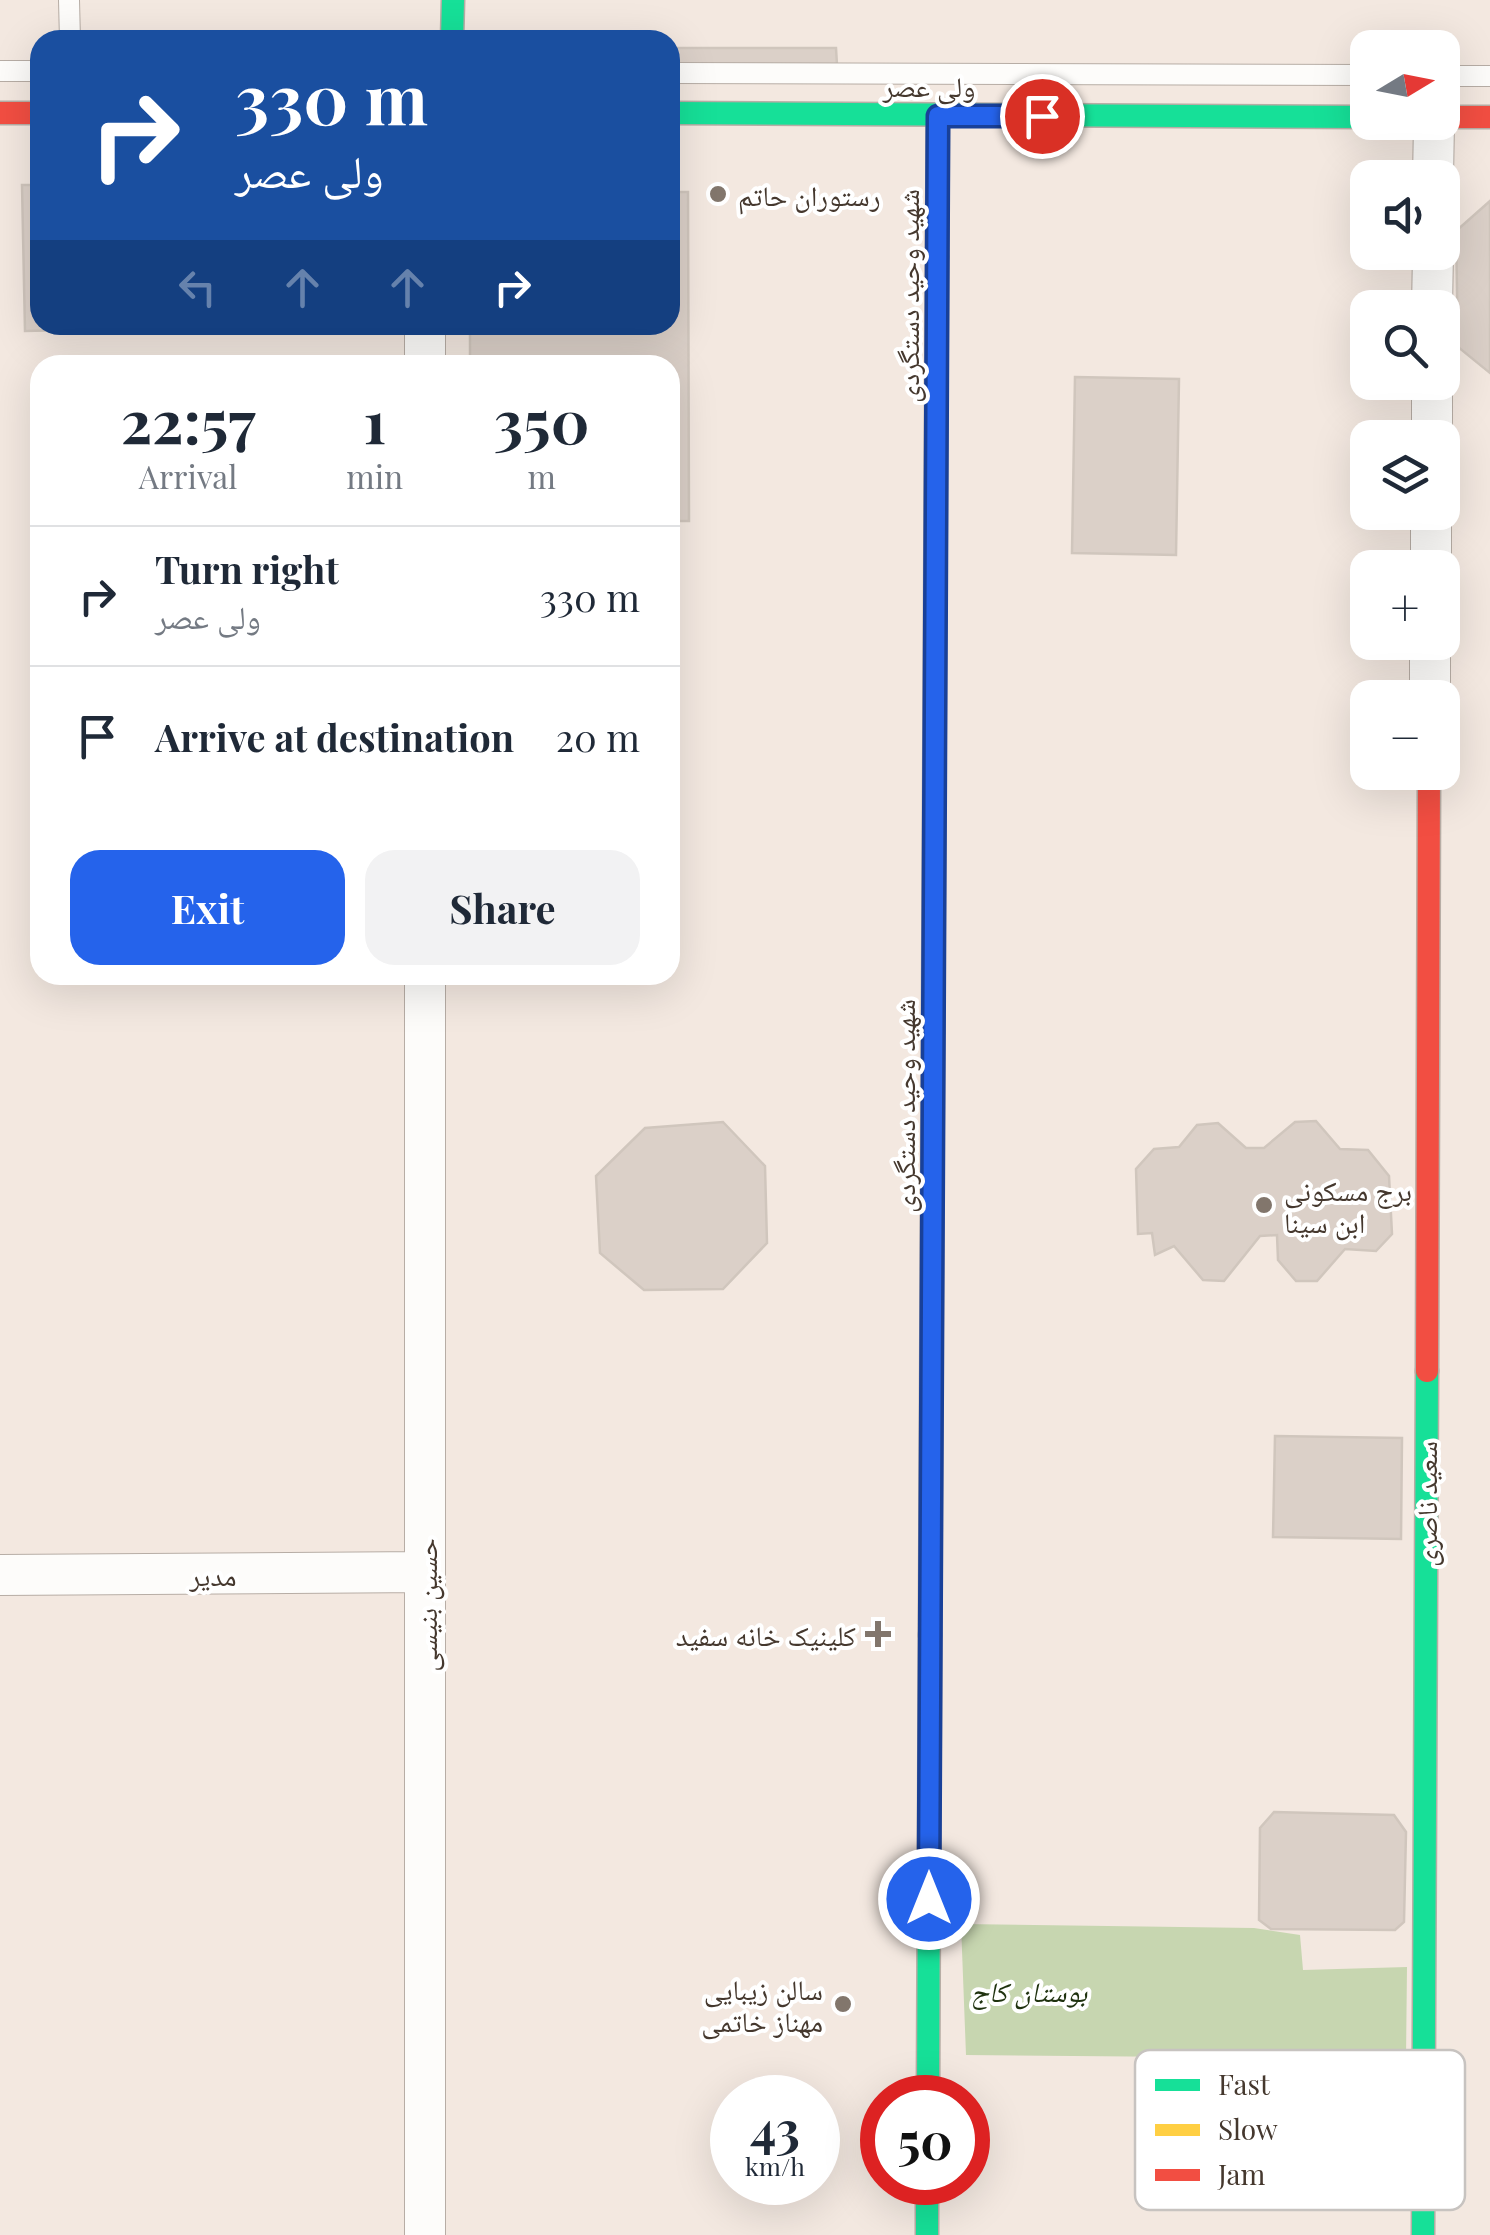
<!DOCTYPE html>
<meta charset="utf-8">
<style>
body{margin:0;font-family:"Playfair Display","Noto Naskh Arabic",serif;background:#f2f2f3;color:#1f2937;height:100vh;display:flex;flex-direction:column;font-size:38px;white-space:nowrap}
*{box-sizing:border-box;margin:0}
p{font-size:32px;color:#747a83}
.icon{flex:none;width:55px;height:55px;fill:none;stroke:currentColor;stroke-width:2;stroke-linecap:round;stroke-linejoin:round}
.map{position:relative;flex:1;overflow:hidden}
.panel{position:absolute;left:30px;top:355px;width:650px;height:630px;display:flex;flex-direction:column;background:#fff;border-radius:30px;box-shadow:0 10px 40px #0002}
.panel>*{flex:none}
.banner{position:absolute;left:30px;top:30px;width:650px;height:305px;border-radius:30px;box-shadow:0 10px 40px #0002;background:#1a4fa0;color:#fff;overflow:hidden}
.needle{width:65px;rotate:80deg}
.buttons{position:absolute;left:1350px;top:30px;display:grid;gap:20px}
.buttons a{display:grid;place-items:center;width:110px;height:110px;border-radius:20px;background:#fff;box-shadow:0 10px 40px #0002;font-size:50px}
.speed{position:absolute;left:710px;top:2075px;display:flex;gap:20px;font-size:50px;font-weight:700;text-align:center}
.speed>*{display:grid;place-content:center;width:130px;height:130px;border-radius:50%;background:#fff;box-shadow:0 10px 40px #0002;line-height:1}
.speed small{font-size:25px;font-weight:400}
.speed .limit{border:15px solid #d22;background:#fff;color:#111}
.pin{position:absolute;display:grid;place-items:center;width:85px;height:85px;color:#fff;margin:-42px;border:5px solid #fff;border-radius:50%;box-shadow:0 2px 10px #0007}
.me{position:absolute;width:110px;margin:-55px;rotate:0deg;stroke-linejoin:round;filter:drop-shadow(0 0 8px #0008)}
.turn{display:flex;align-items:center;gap:35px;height:210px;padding:0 40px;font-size:45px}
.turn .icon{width:130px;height:130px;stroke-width:2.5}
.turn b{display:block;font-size:70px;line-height:85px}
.lanes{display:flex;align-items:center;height:95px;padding:0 40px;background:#0003;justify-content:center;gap:50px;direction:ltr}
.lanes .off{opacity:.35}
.eta{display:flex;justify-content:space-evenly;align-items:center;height:170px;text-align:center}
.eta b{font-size:60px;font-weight:700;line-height:70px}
.action{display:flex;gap:20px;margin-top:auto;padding:20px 40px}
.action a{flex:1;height:115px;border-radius:30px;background:#2563eb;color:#fff;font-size:40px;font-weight:700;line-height:115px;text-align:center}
.action a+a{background:#f2f2f3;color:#1f2937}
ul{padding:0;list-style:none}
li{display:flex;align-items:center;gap:30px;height:140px;padding:0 40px;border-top:2px solid #e0e1e3}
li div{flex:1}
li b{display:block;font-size:38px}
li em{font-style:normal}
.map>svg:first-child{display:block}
.green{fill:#c7d6b0}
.building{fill:#dbd0c8;stroke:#d0c6bd;stroke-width:2.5}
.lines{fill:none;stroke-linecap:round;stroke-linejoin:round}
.lane-casing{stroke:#b7ada5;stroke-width:22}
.street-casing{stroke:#b7ada5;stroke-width:42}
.fast-casing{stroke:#b7ada5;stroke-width:25}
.slow-casing{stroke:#b7ada5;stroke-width:25}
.jam-casing{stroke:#b7ada5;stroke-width:25}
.lane{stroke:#fdfcfa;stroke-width:20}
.street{stroke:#fdfcfa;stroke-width:40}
.fast{stroke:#16e098;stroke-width:22}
.slow{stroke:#ffcf43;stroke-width:22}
.jam{stroke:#f24e42;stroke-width:22}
.route-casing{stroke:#184099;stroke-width:25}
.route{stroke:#2563eb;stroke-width:18}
.poi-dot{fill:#82766c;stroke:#fff;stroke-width:4}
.labels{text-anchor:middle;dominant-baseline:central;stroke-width:8;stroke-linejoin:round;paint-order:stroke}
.street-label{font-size:28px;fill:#45382e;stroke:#fff}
.poi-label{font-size:28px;fill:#45382e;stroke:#fff;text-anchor:start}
.park-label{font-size:28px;font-style:italic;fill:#1f320f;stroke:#fff}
.key{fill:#fff;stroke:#c7c3c0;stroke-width:2.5}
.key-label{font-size:28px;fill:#45382e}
</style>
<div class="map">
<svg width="1490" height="2235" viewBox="0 0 1490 2235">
<rect width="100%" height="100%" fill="#f3e8e0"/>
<path class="green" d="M961,1924L1254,1928L1300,1935L1303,1970L1407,1967L1406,2059L966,2055Z"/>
<path class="building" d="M670,48H836L837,65L670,64Z
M22,185H40V325H165V328L25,331Z
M670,192H688L689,521H670V365H470V325H670Z
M1490,201V373L1458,347L1456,231Z
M1075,377L1179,379L1176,555L1072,553Z
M1316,1121L1340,1149L1368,1150L1389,1176L1392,1234L1376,1251L1345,1249L1317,1281H1296L1278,1260L1277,1235L1260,1236L1224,1281L1203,1280L1174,1246L1155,1255L1152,1233L1138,1234L1136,1169L1154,1149L1179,1147L1197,1125L1218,1123L1246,1148H1264L1295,1122Z
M723,1122L765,1166L767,1243L723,1289L644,1290L600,1253L596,1176L645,1128Z
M1275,1436L1402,1438L1401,1539L1273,1537Z
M1274,1812L1394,1815L1406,1832L1404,1922L1395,1930L1271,1929L1259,1920L1260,1828Z"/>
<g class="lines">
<g class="lane-casing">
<path id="lane" d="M69,0L70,40
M0,71H40
M670,73L1368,75
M1442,76H1490"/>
</g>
<g class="street-casing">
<path id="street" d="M1433,178L1434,122
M1432,308L1433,252
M425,365V325
M1432,438V382
M1431,568V512
M1430,698V642
M0,1575L425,1572
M425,2235V975"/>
</g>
<g class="fast-casing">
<path id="fast" d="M452,40L453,0
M670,113L1368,117
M933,1032L937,257
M928,2098L930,1635
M927,2182V2235
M1423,2235L1427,1371"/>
</g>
<g class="slow-casing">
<path id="slow" d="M937,257L938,115
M930,1635L933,1032"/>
</g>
<g class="jam-casing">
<path id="jam" d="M0,113H40
M1442,117H1490
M1427,1371L1429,772"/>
</g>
<use href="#lane" class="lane"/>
<use href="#street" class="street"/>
<use href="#fast" class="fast"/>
<use href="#slow" class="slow"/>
<use href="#jam" class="jam"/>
</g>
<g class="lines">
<g class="route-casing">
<path id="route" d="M929,1899L938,116H1042"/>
</g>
<use href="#route" class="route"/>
</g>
<g class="poi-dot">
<circle cx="718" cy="194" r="10"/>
<circle cx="1264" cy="1205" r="10"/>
<path d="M873 1619h10v10h10v10h-10v10h-10v-10h-10v-10h10z"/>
<circle cx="843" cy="2004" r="10"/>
</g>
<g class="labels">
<g class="street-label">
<text x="929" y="85">ولی عصر</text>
<text transform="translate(907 296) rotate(-90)">شهید وحید دستگردی</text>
<text transform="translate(903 1106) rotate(-90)">شهید وحید دستگردی</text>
<text transform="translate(1425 1504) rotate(-90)">سعید ناصری</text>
<text x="213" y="1574">مدیر</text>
<text transform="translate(425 1605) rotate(-90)">حسین بنیسی</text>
</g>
<g class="poi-label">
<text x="738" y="194">رستوران حاتم</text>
<text x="1284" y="1189">برج مسکونی<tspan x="1284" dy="32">ابن سینا</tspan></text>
<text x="856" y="1634" text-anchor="end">کلینیک خانه سفید</text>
<text x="823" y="1988" text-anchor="end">سالن زیبایی<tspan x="823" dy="32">مهناز خاتمی</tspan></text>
</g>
<g class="park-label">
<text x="1029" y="1990">بوستان کاج</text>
</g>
</g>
<rect x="1135" y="2050" width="330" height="160" rx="15" class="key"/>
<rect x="1155" y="2079" width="45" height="12" fill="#16e098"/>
<rect x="1155" y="2124" width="45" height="12" fill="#ffcf43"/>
<rect x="1155" y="2169" width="45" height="12" fill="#f24e42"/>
<g class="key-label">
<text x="1218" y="2095">Fast</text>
<text x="1218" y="2140">Slow</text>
<text x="1218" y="2185">Jam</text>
</g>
</svg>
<div class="buttons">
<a><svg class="needle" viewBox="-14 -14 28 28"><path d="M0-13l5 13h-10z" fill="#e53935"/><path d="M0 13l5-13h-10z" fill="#747a83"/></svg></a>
<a><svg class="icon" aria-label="sound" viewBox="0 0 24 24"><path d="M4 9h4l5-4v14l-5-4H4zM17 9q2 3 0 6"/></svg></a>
<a><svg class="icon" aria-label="search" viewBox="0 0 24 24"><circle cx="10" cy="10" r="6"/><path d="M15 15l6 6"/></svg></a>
<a><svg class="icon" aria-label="layers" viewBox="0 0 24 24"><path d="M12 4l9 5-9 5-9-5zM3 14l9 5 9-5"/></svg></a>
<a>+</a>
<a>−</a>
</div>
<div class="speed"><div>43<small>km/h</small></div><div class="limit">50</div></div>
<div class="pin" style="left:1042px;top:116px;background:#d93025"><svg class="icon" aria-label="arrive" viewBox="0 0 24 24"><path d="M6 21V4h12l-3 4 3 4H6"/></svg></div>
<svg class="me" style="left:929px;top:1899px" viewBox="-20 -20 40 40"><circle r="17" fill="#2563eb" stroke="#fff" stroke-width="3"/><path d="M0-11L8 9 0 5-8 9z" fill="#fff"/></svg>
<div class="banner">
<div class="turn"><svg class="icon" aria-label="right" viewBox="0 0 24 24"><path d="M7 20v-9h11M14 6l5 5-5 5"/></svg><div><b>330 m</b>ولی عصر</div></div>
<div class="lanes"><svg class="icon off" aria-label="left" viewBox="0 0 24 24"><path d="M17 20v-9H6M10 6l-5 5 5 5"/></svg><svg class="icon off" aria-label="ahead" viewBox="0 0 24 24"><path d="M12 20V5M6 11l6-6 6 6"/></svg><svg class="icon off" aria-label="ahead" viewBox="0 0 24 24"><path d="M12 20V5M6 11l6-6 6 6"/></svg><svg class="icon" aria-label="right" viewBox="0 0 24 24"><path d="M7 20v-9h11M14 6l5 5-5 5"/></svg></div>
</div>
<section class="panel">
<div class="eta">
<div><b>22:57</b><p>Arrival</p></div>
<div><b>1</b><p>min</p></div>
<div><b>350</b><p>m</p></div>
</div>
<ul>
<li><svg class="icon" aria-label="right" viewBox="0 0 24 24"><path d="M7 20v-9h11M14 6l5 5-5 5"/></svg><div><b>Turn right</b><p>ولی عصر</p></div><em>330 m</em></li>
<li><svg class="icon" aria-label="arrive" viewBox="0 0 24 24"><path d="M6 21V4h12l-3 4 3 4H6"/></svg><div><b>Arrive at destination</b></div><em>20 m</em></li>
</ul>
<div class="action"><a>Exit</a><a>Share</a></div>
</section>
</div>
